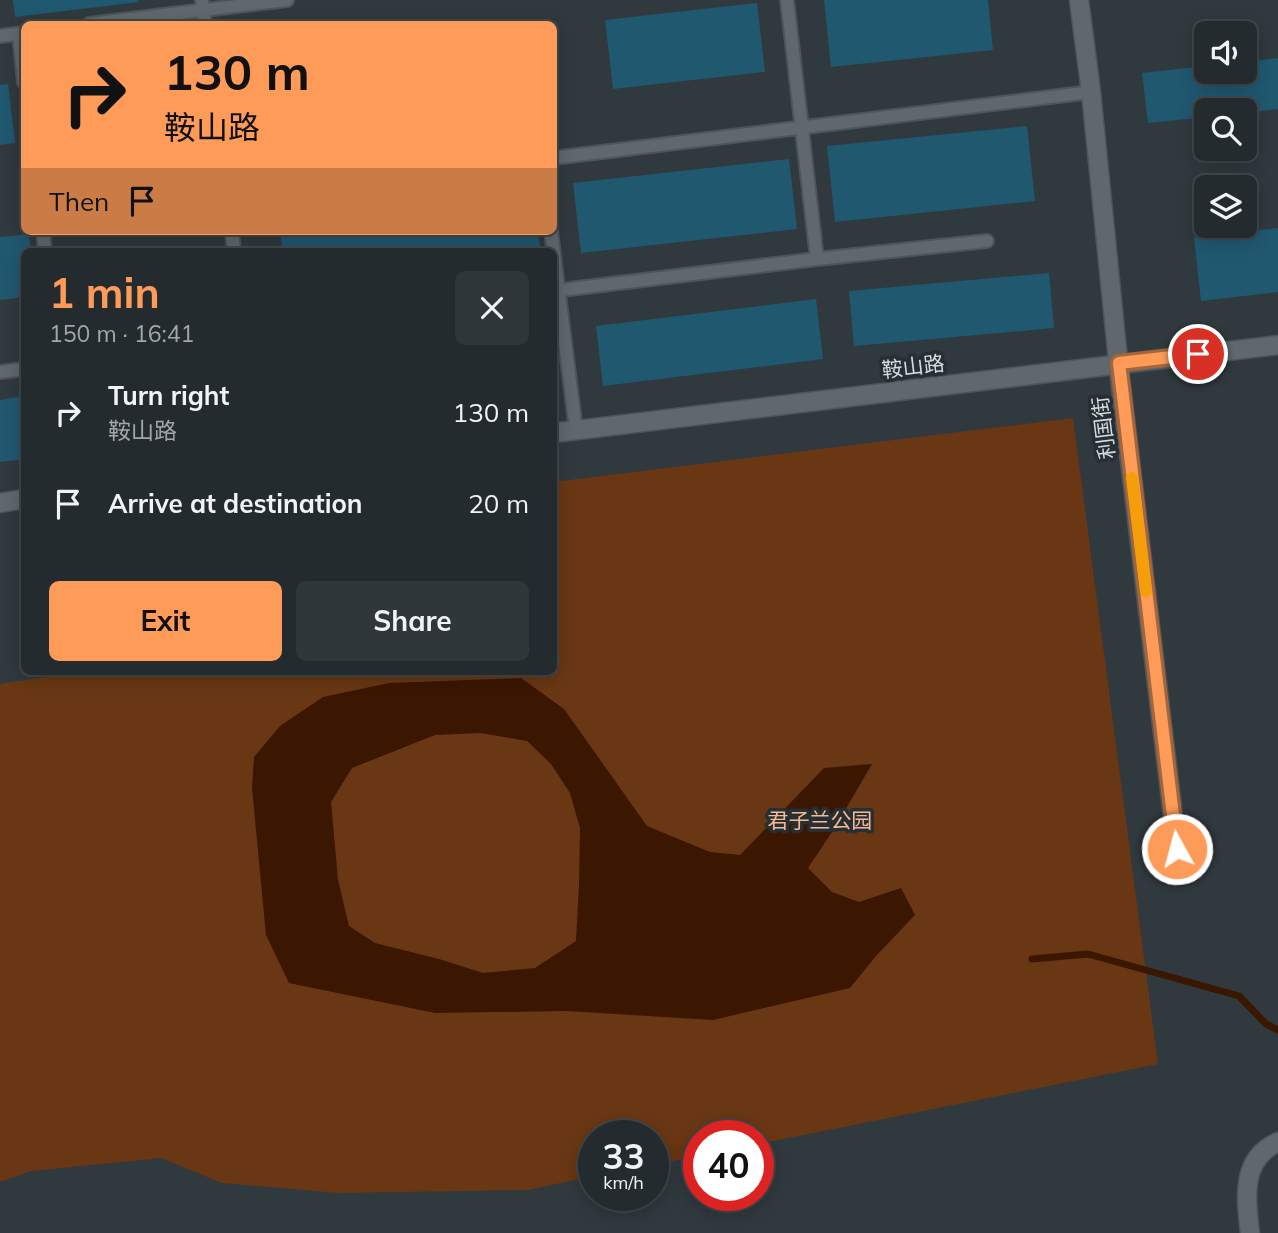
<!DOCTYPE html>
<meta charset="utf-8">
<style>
body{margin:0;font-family:Mulish,"Noto Sans SC",sans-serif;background:#30373a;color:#f1f3f6;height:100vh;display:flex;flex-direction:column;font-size:26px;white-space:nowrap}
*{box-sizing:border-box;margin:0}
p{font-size:23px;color:#a3a7aa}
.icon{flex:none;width:38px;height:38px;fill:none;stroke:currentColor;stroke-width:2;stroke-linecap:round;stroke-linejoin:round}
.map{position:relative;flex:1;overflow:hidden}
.drawer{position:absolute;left:21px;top:248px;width:536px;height:427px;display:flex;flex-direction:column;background:#242b2e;border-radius:10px;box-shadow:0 4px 18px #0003,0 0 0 2px #41474a}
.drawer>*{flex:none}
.guide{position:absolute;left:21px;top:21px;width:536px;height:214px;border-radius:10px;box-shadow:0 4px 18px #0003,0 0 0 2px #41474a;background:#fe9b58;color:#111;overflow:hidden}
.tools{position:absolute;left:1194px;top:21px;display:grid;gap:14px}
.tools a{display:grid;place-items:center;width:63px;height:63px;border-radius:10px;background:#242b2e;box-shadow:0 4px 18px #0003,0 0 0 2px #41474a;font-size:35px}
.speed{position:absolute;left:578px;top:1120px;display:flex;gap:14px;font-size:35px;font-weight:700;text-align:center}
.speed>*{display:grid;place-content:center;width:91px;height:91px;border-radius:50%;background:#242b2e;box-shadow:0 4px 18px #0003,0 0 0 2px #41474a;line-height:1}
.speed small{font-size:18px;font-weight:400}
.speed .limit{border:10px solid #d22;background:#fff;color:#111}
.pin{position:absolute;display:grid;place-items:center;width:60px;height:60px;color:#fff;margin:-30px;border:4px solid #fff;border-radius:50%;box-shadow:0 2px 7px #0007}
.me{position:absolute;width:77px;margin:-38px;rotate:353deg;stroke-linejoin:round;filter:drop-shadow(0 0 5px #0008)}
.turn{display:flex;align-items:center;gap:24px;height:147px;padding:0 28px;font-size:32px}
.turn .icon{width:91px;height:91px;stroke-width:2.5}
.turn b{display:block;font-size:49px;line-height:60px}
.then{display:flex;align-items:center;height:66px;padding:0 28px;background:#0003;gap:14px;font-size:26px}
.round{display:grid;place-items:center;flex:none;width:74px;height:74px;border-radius:10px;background:#30373a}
.head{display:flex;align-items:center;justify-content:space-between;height:119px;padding:0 28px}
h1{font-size:42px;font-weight:700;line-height:52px;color:#fe9b58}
.primary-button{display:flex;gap:14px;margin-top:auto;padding:14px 28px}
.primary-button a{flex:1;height:80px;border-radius:10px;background:#fe9b58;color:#111;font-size:28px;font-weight:700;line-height:80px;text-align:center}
.primary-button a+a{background:#30373a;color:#f1f3f6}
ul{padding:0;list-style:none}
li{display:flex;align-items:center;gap:21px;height:91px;padding:0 28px}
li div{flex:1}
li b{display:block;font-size:26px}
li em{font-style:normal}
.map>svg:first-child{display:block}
.green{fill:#693713}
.water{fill:#3b1600;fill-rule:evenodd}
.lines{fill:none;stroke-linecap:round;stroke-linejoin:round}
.stream{stroke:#3b1600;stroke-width:7}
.building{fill:#205870}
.service-casing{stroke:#4d5559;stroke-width:16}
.minor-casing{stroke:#4d5559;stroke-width:21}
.tertiary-casing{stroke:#4d5559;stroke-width:21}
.service{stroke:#5e686d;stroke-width:12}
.minor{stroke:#5e686d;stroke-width:18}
.tertiary{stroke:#5e686d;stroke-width:18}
.route-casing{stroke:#a56539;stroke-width:18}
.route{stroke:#fe9b58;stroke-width:12}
.slow{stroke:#f59e0b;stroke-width:12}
.labels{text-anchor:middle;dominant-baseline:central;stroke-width:7;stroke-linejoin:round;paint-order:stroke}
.street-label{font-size:21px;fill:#d5dbde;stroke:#262f34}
.park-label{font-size:21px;fill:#f5b891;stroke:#262f34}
</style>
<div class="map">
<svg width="1278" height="1233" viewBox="0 0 1278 1233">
<rect width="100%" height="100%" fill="#30393e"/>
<path class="green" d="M1073,418L1158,1064L758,1144V1136H698V1156L653,1165V1136H593V1176L528,1190L338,1193L222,1183L161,1158L31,1171L0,1182V684L79,672H553V482Z"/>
<path class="water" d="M521,678L564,709L647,826L710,852L740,855L824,768L872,764L834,829L808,868L832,892L859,902L901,888L915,915L876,956L850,988L713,1020L567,1011L435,1013L289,983L266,935L252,788L254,757L280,726L323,697L389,683ZM480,733L527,741L551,764L570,793L580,828L579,886L576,941L535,968L483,973L439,959L375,943L349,926L338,880L331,802L352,768L435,735Z"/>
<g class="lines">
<path class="stream" d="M1032,959L1088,954L1239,996L1266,1024L1278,1030"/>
</g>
<path class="building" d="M13,0H138L139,2L15,17Z
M824,0H988L993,50L831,67Z
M757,3L765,72L613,89L605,20Z
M1278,58V109L1244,113V110H1206V117L1148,123L1142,73L1206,66V72H1244V62Z
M8,84L15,143L0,145V85Z
M1027,126L1035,201L835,222L827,146Z
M789,159L797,229L581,253L573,183Z
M1278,228V292L1201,301L1194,237Z
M280,231H538L541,252H283Z
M29,234L31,252H24V297L0,300V237Z
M1049,273L1054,328L854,346L849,291Z
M816,299L823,359L603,386L596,326Z
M24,396V459L0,462V400Z"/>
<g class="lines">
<g class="service-casing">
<path id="service" d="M202,0L205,24
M787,0L817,259
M89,24L287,0
M19,34L24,82
M0,36L24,33
M553,158L1091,92
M43,231L45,252
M232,231L234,252
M551,231L576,430
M553,291L817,259L987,241
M0,372L24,369"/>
</g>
<g class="minor-casing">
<path id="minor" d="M553,433L1278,345
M0,503L24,499
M1250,1233C1246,1199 1240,1159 1278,1142"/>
</g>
<g class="tertiary-casing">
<path id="tertiary" d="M1079,0L1091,92L1119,370L1177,849"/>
</g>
<use href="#service" class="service"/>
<use href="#minor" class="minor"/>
<use href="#tertiary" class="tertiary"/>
</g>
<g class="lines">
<g class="route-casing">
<path id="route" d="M1177,849L1119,363L1198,354"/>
</g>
<use href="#route" class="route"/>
<path class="slow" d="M1132,478L1146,591"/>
</g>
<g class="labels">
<g class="street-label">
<text transform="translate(913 366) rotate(-7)">鞍山路</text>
<text transform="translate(1103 428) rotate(-97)">利国街</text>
</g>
<g class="park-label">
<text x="820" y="820">君子兰公园</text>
</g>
</g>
</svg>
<div class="tools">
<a><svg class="icon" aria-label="sound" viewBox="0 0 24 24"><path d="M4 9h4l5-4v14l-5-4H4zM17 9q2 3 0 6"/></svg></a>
<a><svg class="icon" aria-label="search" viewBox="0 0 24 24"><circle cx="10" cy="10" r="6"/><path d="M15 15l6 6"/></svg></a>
<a><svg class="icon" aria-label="layers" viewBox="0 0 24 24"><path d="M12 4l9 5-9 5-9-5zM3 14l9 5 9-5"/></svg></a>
</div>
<div class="speed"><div>33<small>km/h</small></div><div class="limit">40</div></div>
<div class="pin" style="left:1198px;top:354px;background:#d93025"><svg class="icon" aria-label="arrive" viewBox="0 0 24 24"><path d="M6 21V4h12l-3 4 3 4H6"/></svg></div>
<svg class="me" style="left:1177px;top:849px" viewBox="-20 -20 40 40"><circle r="17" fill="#fe9b58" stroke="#fff" stroke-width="3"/><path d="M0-11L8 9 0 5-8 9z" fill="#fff"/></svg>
<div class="guide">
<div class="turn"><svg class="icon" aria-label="right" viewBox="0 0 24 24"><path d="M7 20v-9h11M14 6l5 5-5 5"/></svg><div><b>130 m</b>鞍山路</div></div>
<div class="then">Then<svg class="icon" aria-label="arrive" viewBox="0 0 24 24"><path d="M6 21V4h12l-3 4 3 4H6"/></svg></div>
</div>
<section class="drawer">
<div class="head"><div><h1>1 min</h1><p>150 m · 16:41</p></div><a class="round"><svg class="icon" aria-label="close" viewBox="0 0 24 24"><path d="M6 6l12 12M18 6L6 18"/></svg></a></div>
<ul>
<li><svg class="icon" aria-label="right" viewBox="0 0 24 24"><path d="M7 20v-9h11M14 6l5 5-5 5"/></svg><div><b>Turn right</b><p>鞍山路</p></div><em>130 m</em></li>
<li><svg class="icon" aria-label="arrive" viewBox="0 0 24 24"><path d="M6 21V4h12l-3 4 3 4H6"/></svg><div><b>Arrive at destination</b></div><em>20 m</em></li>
</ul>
<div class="primary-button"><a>Exit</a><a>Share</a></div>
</section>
</div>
